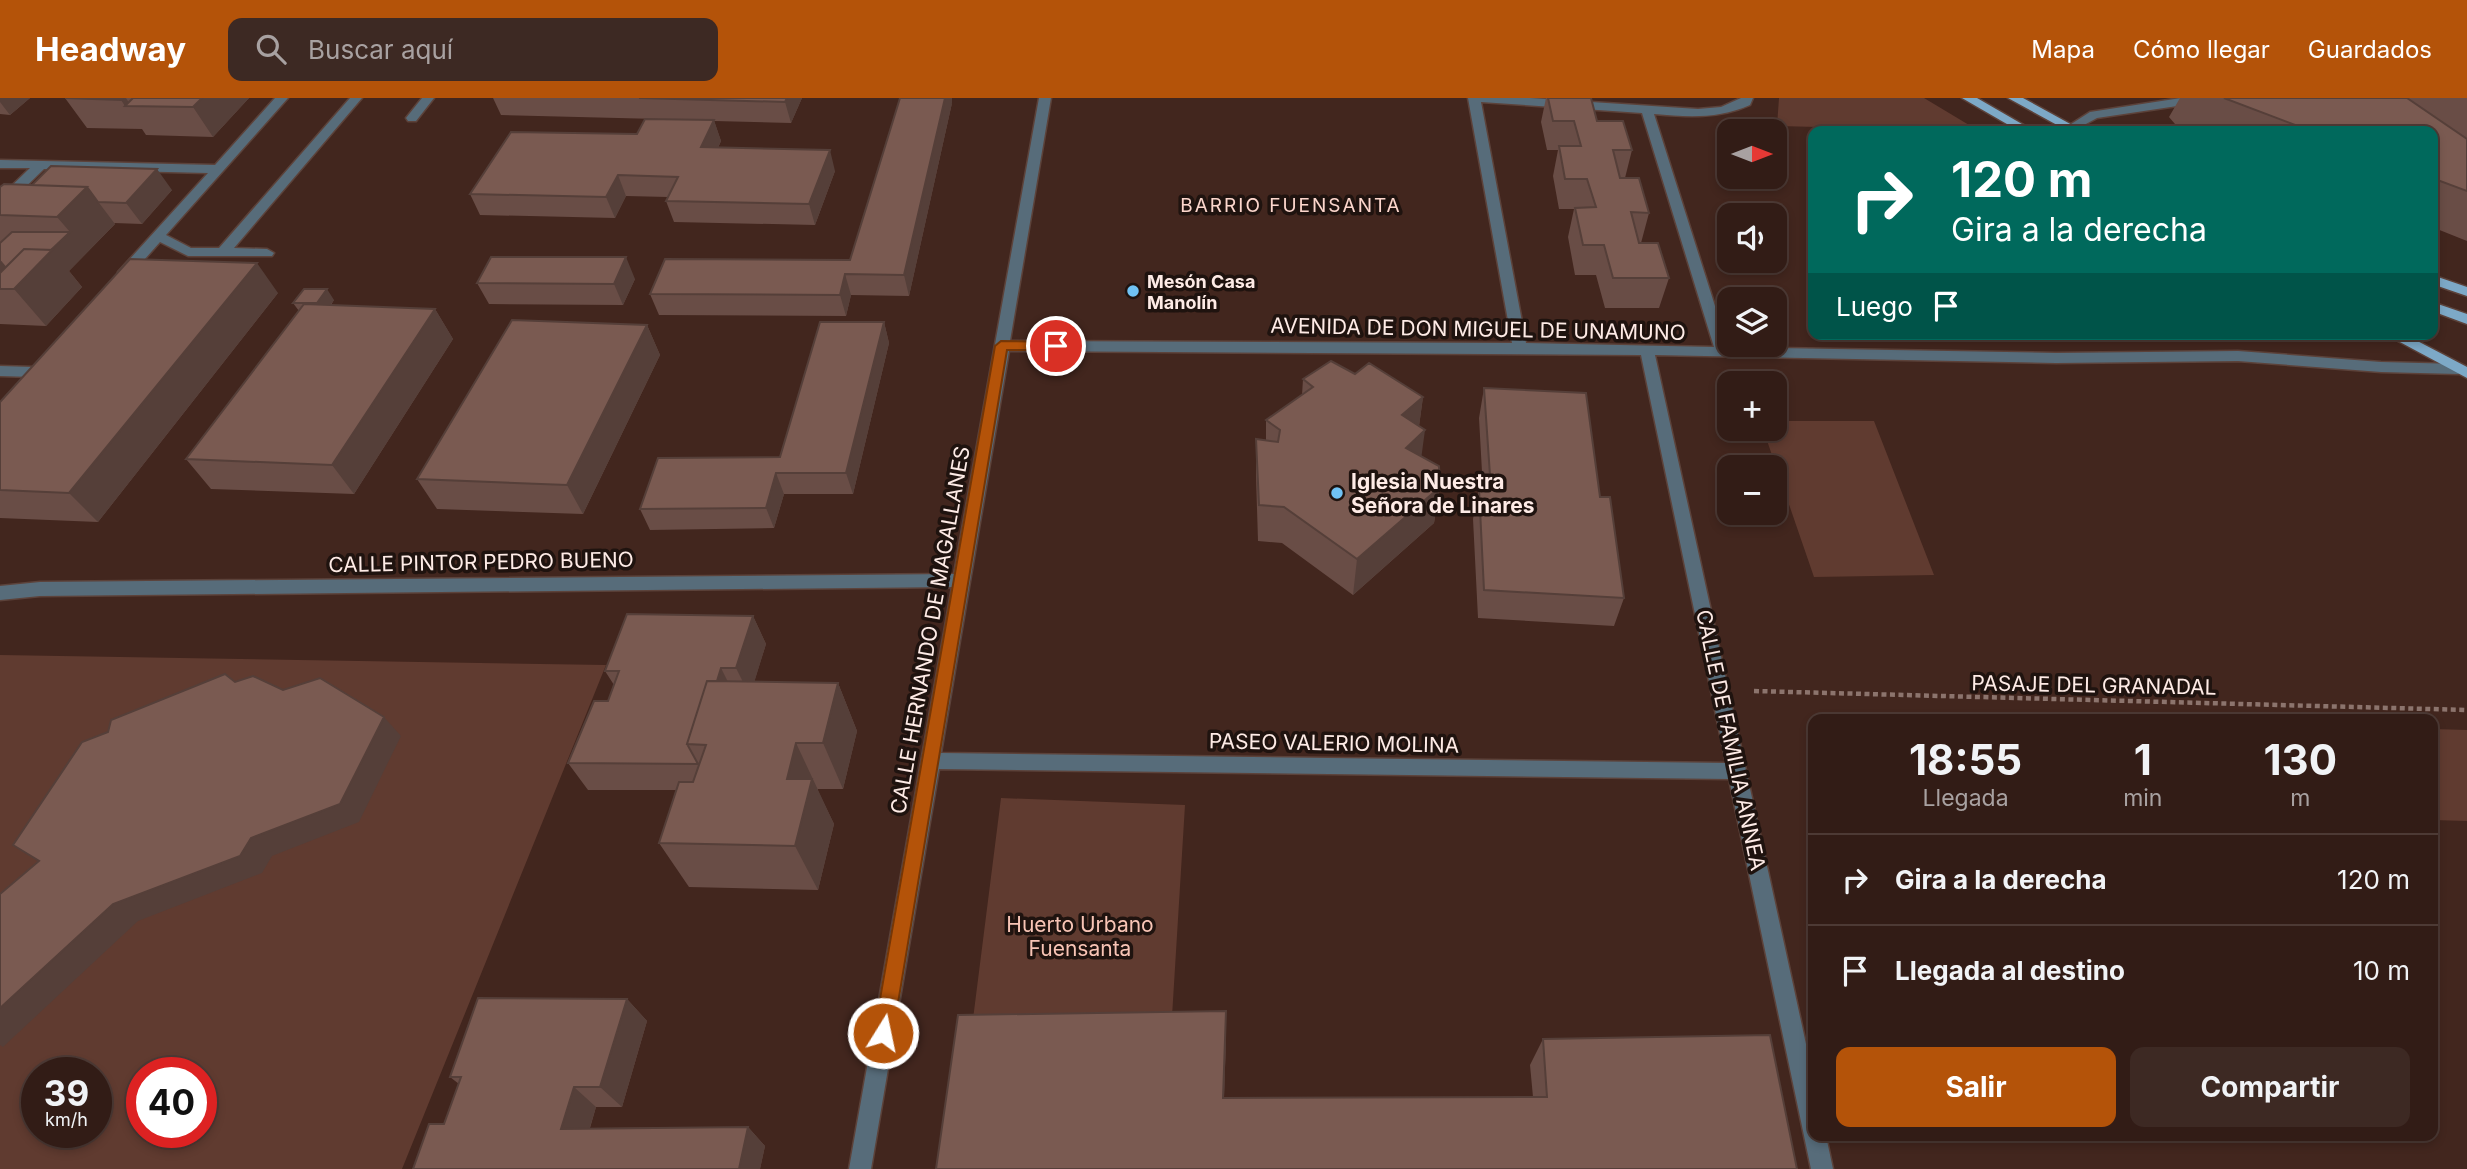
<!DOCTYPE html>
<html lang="es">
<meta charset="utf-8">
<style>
body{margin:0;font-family:Inter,sans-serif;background:#3d2923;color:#f1f3f6;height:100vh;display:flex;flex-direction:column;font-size:26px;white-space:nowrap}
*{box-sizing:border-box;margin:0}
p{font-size:23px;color:#a8a1a1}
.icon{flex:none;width:38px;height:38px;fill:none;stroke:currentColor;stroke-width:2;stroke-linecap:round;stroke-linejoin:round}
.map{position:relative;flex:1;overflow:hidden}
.drawer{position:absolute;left:1808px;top:616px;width:630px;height:427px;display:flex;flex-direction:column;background:#321c16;border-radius:14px;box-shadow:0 4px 10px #0003,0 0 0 2px #4d3a35}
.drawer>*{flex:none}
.banner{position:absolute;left:1808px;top:28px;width:630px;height:214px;border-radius:14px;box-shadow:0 4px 10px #0003,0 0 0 2px #4d3a35;background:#00695c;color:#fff;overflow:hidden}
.needle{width:46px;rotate:90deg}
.controls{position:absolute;left:1717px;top:21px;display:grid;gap:14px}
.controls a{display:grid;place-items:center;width:70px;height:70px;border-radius:14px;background:#321c16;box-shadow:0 4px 10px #0003,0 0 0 2px #4d3a35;font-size:35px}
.speed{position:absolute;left:21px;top:959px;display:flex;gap:14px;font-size:35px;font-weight:700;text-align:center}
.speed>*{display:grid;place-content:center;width:91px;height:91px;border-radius:50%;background:#321c16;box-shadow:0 4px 10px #0003,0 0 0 2px #4d3a35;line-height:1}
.speed small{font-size:18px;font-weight:400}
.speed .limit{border:10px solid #d22;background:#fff;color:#111}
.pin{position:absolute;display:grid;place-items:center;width:60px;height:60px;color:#fff;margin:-30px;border:4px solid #fff;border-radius:50%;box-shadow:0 2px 7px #0007}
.me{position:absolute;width:77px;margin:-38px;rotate:10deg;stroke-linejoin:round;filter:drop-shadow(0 0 5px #0008)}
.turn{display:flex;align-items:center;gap:24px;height:147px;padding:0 28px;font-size:32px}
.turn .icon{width:91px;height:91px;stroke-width:2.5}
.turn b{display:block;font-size:49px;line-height:60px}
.then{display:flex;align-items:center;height:66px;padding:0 28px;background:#0003;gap:14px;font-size:26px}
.eta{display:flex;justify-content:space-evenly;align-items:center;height:119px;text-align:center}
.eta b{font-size:42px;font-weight:700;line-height:49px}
.cta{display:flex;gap:14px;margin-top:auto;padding:14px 28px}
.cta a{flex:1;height:80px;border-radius:14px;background:#b45309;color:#fff;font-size:28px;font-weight:700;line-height:80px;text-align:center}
.cta a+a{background:#3d2923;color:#f1f3f6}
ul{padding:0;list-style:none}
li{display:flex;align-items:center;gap:21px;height:91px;padding:0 28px;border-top:2px solid #4d3a35}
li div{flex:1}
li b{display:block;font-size:26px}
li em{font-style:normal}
header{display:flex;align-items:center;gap:42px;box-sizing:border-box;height:98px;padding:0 35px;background:#b45309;color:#fff}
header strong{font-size:33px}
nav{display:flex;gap:38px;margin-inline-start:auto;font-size:24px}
.search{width:490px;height:63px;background:#3d2923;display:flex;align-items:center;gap:18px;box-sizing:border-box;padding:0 24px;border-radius:14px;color:#a8a1a1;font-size:26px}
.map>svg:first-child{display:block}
.green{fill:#603b30;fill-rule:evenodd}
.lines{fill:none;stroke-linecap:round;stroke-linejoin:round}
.minor-casing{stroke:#5c423a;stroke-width:3}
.major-casing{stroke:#5c423a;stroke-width:3}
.path{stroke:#8c746d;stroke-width:4.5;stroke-dasharray:5 3.5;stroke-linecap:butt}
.minor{fill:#576c7a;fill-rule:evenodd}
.major{fill:#7da9c7;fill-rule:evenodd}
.wall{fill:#694d46}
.shaded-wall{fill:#553f39}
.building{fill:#7a5a51;stroke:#553f39;stroke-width:2}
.route{fill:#b45309;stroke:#753606;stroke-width:2}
.poi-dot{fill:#70c2f4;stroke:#1f130f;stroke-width:2.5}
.labels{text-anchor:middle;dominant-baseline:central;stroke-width:7;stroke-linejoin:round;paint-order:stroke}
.far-poi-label{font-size:18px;font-weight:bold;fill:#feebe6;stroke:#1f130f;text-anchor:start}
.far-neighbourhood-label{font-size:19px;letter-spacing:2px;fill:#fcd6cc;stroke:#1f130f}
.street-label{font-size:21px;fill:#feebe6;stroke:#1f130f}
.poi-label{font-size:21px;font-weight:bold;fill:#feebe6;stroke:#1f130f;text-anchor:start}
.park-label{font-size:21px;fill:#f8c4b5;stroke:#1f130f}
</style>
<header>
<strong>Headway</strong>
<div class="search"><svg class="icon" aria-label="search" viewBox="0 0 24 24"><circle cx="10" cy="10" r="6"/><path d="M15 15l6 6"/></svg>Buscar aquí</div>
<nav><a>Mapa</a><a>Cómo llegar</a><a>Guardados</a></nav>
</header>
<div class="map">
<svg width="2467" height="1071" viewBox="0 0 2467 1071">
<rect width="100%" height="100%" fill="#42261e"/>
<path class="green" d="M1779,0H1924L1979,33L1777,28Z
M1775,323H1874L1934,477L1814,479L1763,331H1774Z
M0,557L606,567L402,1071H0ZM37,975H96V1034H37ZM142,975H201V1034H142Z
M2433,631L2467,632V723L2433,722Z
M1001,700L1185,707L1171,935L971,937Z"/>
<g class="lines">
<g class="minor-casing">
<path id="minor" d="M275,0H288L166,137L191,150H219L350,0H362L234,150L267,151L274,155L272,158H188L160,144L128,180H118V174L208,75L44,71L5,109L0,110V99L30,70H0V62L215,67Z
M422,0H434L416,23H408L406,20Z
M1039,0H1051L1010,243L1512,245L1468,0H1530L1698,11L1721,9L1741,0H1753L1750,7C1719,21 1688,19 1654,16L1728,249L2056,255L2238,253L2381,264L2458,266L2465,271L2458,276L2381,274L2238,263L2056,265L1655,257L1813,978V1038H1826L1833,1071H1811L1729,681L939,671L871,1071H849L952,489L40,498L0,502V488L40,484L954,476ZM1481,4L1642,15L1714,249L1526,245ZM1009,253L1641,257L1726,665L941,655Z
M2181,0H2210L2204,4L2097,20L2073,33L2065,30L2090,14Z
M0,268L33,269L40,274L33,279L0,278Z"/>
</g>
<g class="major-casing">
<path id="major" d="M1962,0H1977L2034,33H2019Z
M2008,0H2023L2083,33H2068Z
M2432,177L2467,189V198L2432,186Z
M2432,204L2467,216V226L2432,213Z
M2385,236H2404L2467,269V280Z"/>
</g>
<path class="path" d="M1754,593L2467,612"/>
<use href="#minor" class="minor"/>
<use href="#major" class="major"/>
</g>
<path class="wall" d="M0,0H30L10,17L0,16Z
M65,0H249L213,39L146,37L142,31L87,30Z
M493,0H802L791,25L714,23L721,43L718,50L835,73L815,127L674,124L666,103L668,99L626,98L615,120L480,117L470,96L637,36L698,22L501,17Z
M1546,0H1591L1597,23L1632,52L1625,80L1649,115L1641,145L1639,144L1669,180L1659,210H1605L1596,177H1575L1568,139L1574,111H1559L1553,78L1558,52H1547L1541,24Z
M2180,0H2467V143L2432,129V33H2194L2175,26L2169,19Z
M952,5L909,198L851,197L846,218L659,217L650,196L850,162Z
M32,87L172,92L142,126L114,125L115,126L69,173L82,189L46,228L0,226V89Z
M635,181L623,207L489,206L477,185Z
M278,195L98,424L0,420V304Z
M334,202L331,207L435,211L453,241L354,396L211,391L186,361L299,213L293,205Z
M884,224L889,245L853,396H784L774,430L650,432L640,411L780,359Z
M647,227L660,257L583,416L437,411L417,381Z
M1355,276L1423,299L1419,328L1421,358L1440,389L1434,425L1353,497L1282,445L1258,443L1256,378V341L1266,342V322L1302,297L1303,281Z
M1484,290L1600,399L1624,500L1614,528L1478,520L1473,421L1479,391L1483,392L1479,320Z
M753,518L766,546L754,584L838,585L857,633L843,691H818V693L834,726L818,792L689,789L659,745L676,692H588L568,665L608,603L614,587L605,573Z
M627,901L647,923L622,1009H596L590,1030L748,1029L765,1048L760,1071H413L444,1026L459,986L450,979Z
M1226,940L1224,1000L1533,999L1530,967L1543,941L1797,1071H936Z"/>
<path class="shaded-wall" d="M0,0H30L10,17L0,4Z
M123,0H126L131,8H125L121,2Z
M202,0H249L213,39L193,9Z
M787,0H802L791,25L785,4Z
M945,0H952V5L909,198L904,177Z
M714,22L721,43L708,70L701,49Z
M830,52L835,73L815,127L809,106Z
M157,71L172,92L142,126L126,105Z
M618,77L626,98L615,120L606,99Z
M87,89L115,126L69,173L82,189L46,228L14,191H0V163L70,134L57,119Z
M626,159L635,181L623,207L614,186Z
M257,165L278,195L98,424L69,395Z
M845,176L851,197L846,218L840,197Z
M327,191L334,202L324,216L317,205Z
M435,211L453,241L354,396L332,367Z
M884,224L889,245L853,396L846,375Z
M647,227L660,257L583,416L567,387Z
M1423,299L1418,336L1402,317Z
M1425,332L1420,369L1406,350Z
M776,375L784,396L774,430L766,410Z
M1440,389L1434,425L1353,497L1357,461Z
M753,518L766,546L750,598L736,570Z
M721,570L735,598L710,603Z
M838,585L857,633L843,691L823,645Z
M384,619L401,638L359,724L272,758L262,775L138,823L3,949L0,947V910L113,806L251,740Z
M796,645L834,726L818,792L795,748L787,681Z
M627,901L647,923L622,1009L600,989Z
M1226,913V940L1223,1024V1000Z
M574,989L596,1009L584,1049L561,1031Z
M748,1029L765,1048L760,1071H739Z"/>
<path class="building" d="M65,0H123L121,2Z
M133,0H202L193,9L125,8Z
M639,0H787L785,4Z
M900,0H945L904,177L845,176L840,197L650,196L665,161L850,162Z
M1548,0H1591L1597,23H1623L1632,52H1613L1620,80H1639L1649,115L1631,114L1639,145H1658L1669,180H1613L1604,147H1583L1575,110L1596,109L1587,81H1565L1559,48H1581L1574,23H1553Z
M2224,0H2407L2467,41V93L2432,80V33H2311Z
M645,21L714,22L701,49L830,52L809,106L666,103L678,79L618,77L606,99L470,96L511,34L637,36Z
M51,68L157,71L126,105L98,104L87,89L32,87Z
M4,86L87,89L57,119L0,117V89Z
M12,134H70L50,153L52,152L24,151L6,169H5L0,163V145Z
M24,151L52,152L14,191H0V175Z
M491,159H626L614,186L477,185Z
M130,161L257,165L69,395L0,392V304Z
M304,191H327L317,205H293Z
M304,206L435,211L332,367L186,361Z
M512,222L647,227L567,387L417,381Z
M820,224H884L846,375H776L766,410L640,411L658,360L780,359Z
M1331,263L1355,276L1369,265L1423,299L1402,317L1425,332L1406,350L1439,368L1440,389L1357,461L1284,409L1259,407L1256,341L1278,344L1280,332L1266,322L1313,289L1303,281Z
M1484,290L1586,295L1600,399H1610L1624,500L1484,492L1479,391L1491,392Z
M627,516L753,518L736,570H721L717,583H707L687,646L698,666L568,665L594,603H608L619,573H605Z
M225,576L235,584L253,578L283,592L320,580L384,619L340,706L251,740L240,758L113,806L0,910V796L39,763L13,747L82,644L108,634L111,622Z
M707,583L838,585L823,645H796L787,681H812L795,748L659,745L679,684H693L706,647L687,646Z
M478,900L627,901L600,989H574L561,1031L748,1029L739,1071H413L429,1026H444L461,979H450Z
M1226,913L1223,1000L1547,999L1543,941L1770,937L1797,1071H936L958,917Z"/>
<path class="route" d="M1001,243L1056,244L1062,248L1056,252H1007L893,935L890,942L883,945L876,942L874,935L995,248Z"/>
<g class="poi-dot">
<circle cx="1133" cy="193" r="7"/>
<circle cx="1337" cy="395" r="7"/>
</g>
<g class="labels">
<g class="far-poi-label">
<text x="1147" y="183">Mesón Casa<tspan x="1147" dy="21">Manolín</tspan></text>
</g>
<g class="far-neighbourhood-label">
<text x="1291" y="107">BARRIO FUENSANTA</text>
</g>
<g class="street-label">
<text transform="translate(1478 231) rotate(1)">AVENIDA DE DON MIGUEL DE UNAMUNO</text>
<text transform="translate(481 464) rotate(-1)">CALLE PINTOR PEDRO BUENO</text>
<text transform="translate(930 532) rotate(-80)">CALLE HERNANDO DE MAGALLANES</text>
<text transform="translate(2094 587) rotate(1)">PASAJE DEL GRANADAL</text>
<text transform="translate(1731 642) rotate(78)">CALLE DE FAMILIA ANNEA</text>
<text transform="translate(1334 645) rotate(1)">PASEO VALERIO MOLINA</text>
</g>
<g class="poi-label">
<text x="1351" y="383">Iglesia Nuestra<tspan x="1351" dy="24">Señora de Linares</tspan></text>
</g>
<g class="park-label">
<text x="1080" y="826">Huerto Urbano<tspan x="1080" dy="24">Fuensanta</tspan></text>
</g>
</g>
</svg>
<div class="controls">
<a><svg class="needle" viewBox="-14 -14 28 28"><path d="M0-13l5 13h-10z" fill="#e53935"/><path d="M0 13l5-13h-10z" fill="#a8a1a1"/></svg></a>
<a><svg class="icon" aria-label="sound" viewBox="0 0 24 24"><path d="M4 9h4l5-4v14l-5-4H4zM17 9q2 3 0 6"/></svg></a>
<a><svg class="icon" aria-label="layers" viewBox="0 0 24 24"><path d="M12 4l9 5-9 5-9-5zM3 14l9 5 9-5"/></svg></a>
<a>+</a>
<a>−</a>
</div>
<div class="speed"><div>39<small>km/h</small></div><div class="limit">40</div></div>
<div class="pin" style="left:1056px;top:248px;background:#d93025"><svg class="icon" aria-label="arrive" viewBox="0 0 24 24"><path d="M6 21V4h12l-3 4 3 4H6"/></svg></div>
<svg class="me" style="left:883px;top:935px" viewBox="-20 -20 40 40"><circle r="17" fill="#b45309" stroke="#fff" stroke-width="3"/><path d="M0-11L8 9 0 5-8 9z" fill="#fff"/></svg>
<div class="banner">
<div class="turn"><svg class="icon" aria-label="right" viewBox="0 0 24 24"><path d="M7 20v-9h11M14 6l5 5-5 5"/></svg><div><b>120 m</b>Gira a la derecha</div></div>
<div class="then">Luego<svg class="icon" aria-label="arrive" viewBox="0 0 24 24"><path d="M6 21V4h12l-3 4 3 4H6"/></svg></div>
</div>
<section class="drawer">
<div class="eta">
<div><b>18:55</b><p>Llegada</p></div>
<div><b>1</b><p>min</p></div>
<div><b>130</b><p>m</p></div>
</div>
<ul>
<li><svg class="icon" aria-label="right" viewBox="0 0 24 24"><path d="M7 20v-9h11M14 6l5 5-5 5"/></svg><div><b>Gira a la derecha</b></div><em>120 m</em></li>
<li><svg class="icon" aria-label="arrive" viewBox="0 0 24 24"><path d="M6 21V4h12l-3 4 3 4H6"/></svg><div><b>Llegada al destino</b></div><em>10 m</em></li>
</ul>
<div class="cta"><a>Salir</a><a>Compartir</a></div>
</section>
</div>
